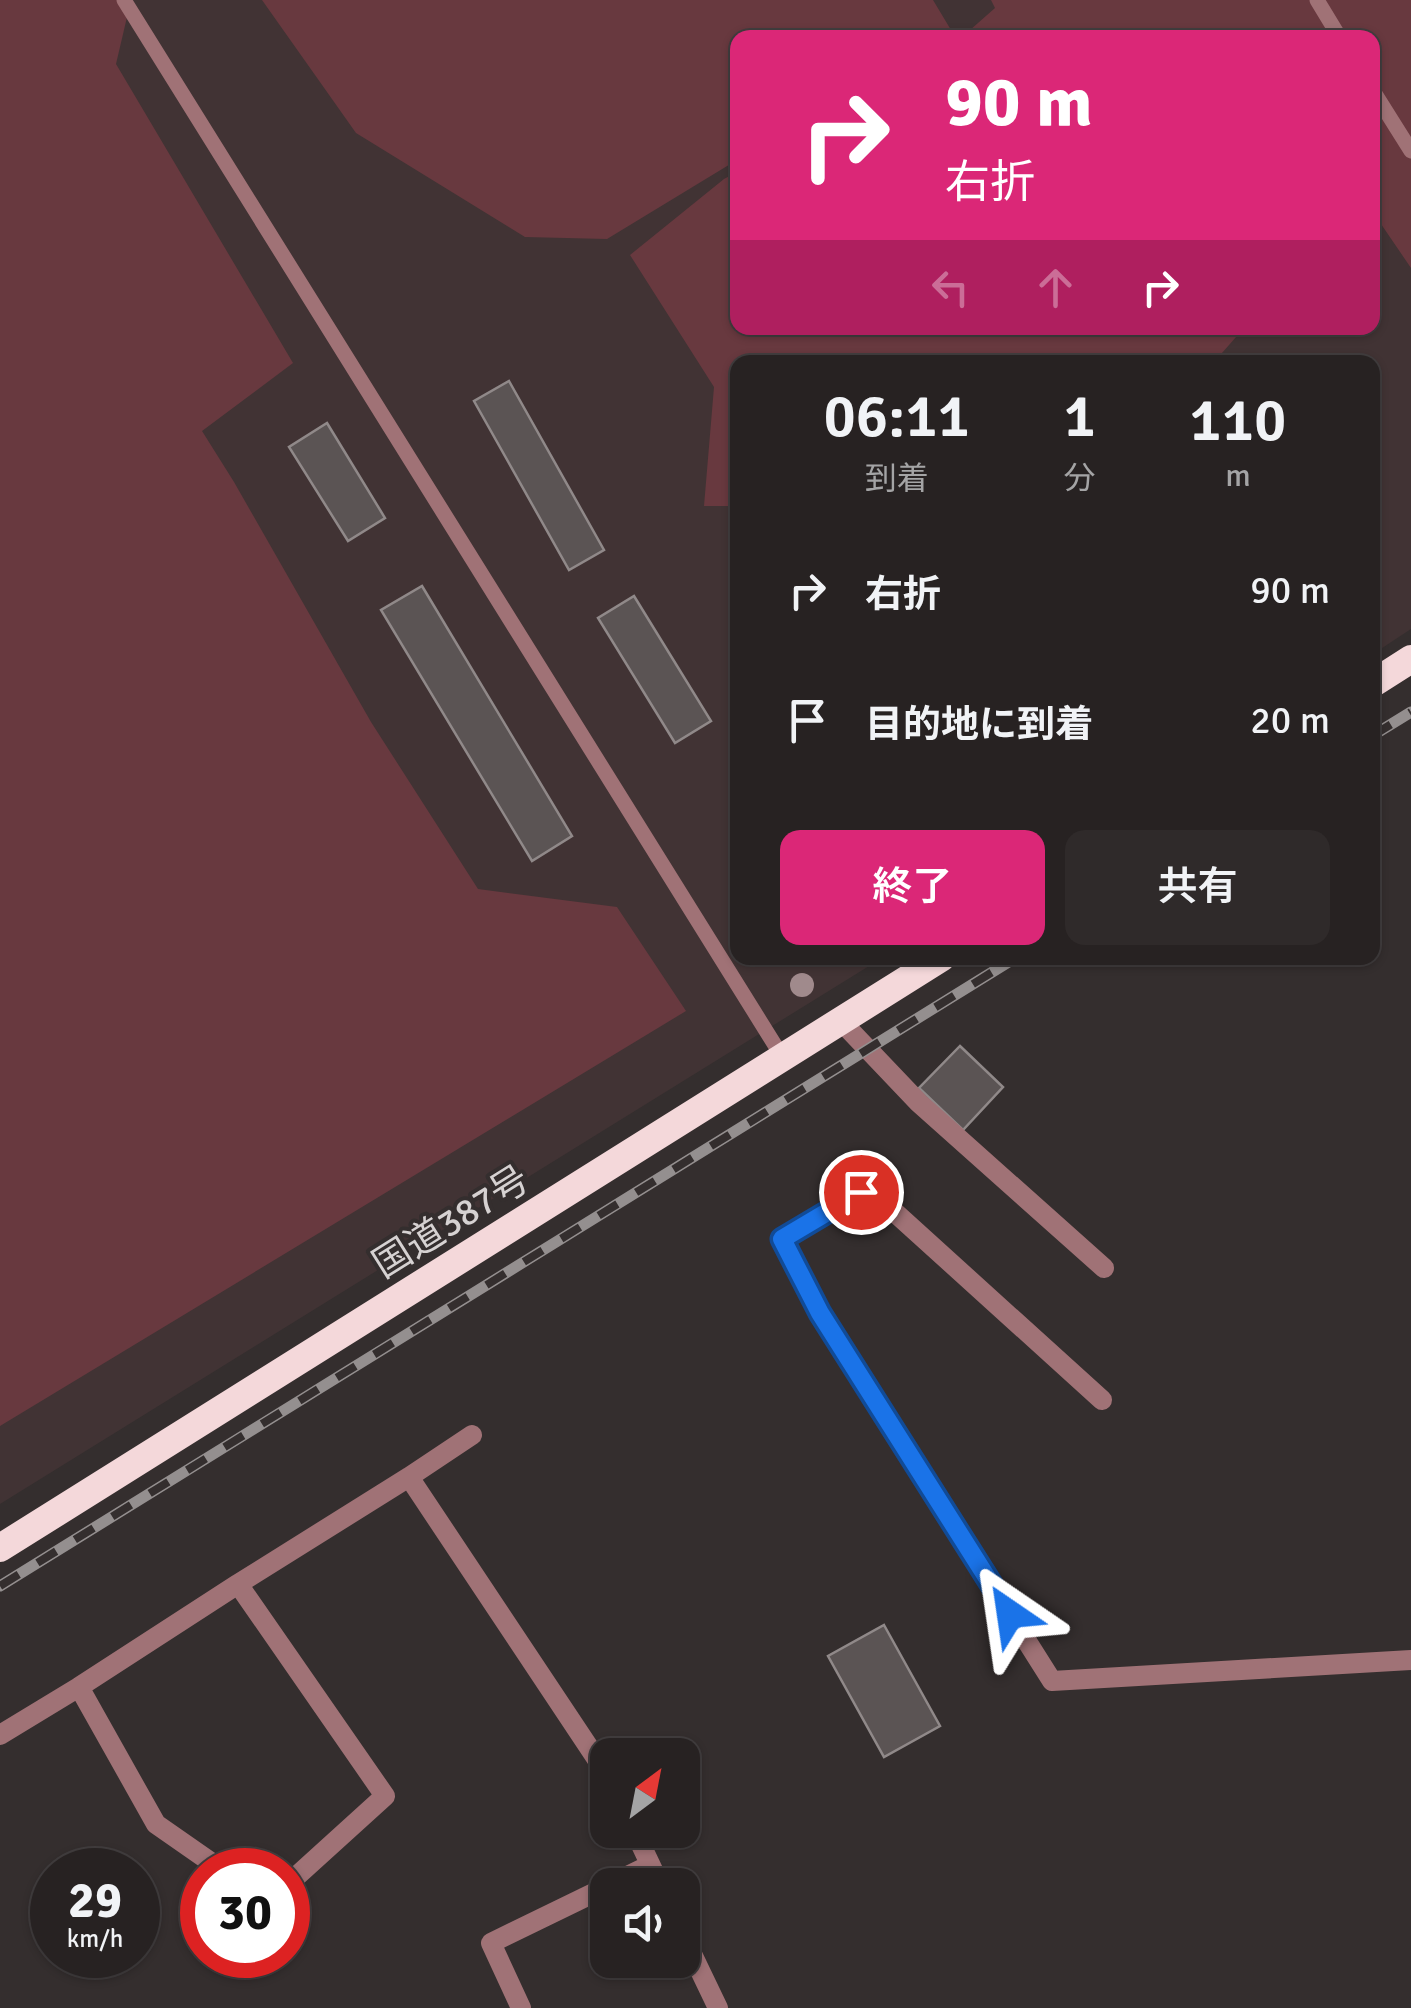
<!DOCTYPE html>
<html lang="ja">
<meta charset="utf-8">
<style>
body{margin:0;font-family:Signika,"Noto Sans JP",sans-serif;background:#2f2a2a;color:#f1f3f6;height:100vh;display:flex;flex-direction:column;font-size:38px;white-space:nowrap}
*{box-sizing:border-box;margin:0}
p{font-size:32px;color:#a4a4a5}
.icon{flex:none;width:55px;height:55px;fill:none;stroke:currentColor;stroke-width:2;stroke-linecap:round;stroke-linejoin:round}
.map{position:relative;flex:1;overflow:hidden}
.details{position:absolute;left:730px;top:355px;width:650px;height:610px;display:flex;flex-direction:column;background:#272222;border-radius:20px;box-shadow:0 2px 8px #0004,0 0 0 2px #433f40}
.details>*{flex:none}
.guide{position:absolute;left:730px;top:30px;width:650px;height:305px;border-radius:20px;box-shadow:0 2px 8px #0004,0 0 0 2px #433f40;background:#db2777;color:#fff;overflow:hidden}
.needle{width:65px;rotate:32deg}
.fabs{position:absolute;left:590px;top:1738px;display:grid;gap:20px}
.fabs a{display:grid;place-items:center;width:110px;height:110px;border-radius:20px;background:#272222;box-shadow:0 2px 8px #0004,0 0 0 2px #433f40;font-size:50px}
.speed{position:absolute;left:30px;top:1848px;display:flex;gap:20px;font-size:50px;font-weight:700;text-align:center}
.speed>*{display:grid;place-content:center;width:130px;height:130px;border-radius:50%;background:#272222;box-shadow:0 2px 8px #0004,0 0 0 2px #433f40;line-height:1}
.speed small{font-size:25px;font-weight:400}
.speed .limit{border:15px solid #d22;background:#fff;color:#111}
.pin{position:absolute;display:grid;place-items:center;width:85px;height:85px;color:#fff;margin:-42px;border:5px solid #fff;border-radius:50%;box-shadow:0 2px 10px #0007}
.me{position:absolute;width:110px;margin:-55px;rotate:328deg;stroke-linejoin:round;filter:drop-shadow(0 0 8px #0008)}
.turn{display:flex;align-items:center;gap:35px;height:210px;padding:0 50px;font-size:45px}
.turn .icon{width:130px;height:130px;stroke-width:2.5}
.turn b{display:block;font-size:70px;line-height:85px}
.lanes{display:flex;align-items:center;height:95px;padding:0 50px;background:#0003;justify-content:center;gap:50px;direction:ltr}
.lanes .off{opacity:.35}
.eta{display:flex;justify-content:space-evenly;align-items:center;height:170px;text-align:center}
.eta b{font-size:60px;font-weight:600;line-height:70px}
.cta{display:flex;gap:20px;margin-top:auto;padding:20px 50px}
.cta a{flex:1;height:115px;border-radius:20px;background:#db2777;color:#fff;font-size:40px;font-weight:600;line-height:115px;text-align:center}
.cta a+a{background:#2f2a2a;color:#f1f3f6}
ul{padding:0;list-style:none}
li{display:flex;align-items:center;gap:30px;height:130px;padding:0 50px}
li div{flex:1}
li b{display:block;font-size:38px}
li em{font-style:normal}
.map>svg:first-child{display:block}
.built{fill:#413334;fill-rule:evenodd}
.green{fill:#68393f}
.building{fill:#5b5454;stroke:#908989;stroke-width:2.5}
.lines{fill:none;stroke-linecap:round;stroke-linejoin:round}
.service{stroke:#a07276;stroke-width:15}
.minor{stroke:#a07276;stroke-width:20}
.trunk{stroke:#f4d8da;stroke-width:28}
.rail-casing{stroke:#948f8f;stroke-width:11}
.rail{stroke:#342e2e;stroke-width:8;stroke-dasharray:22;stroke-linecap:butt}
.tree{fill:#a08a8c}
.route-casing{stroke:#114b97;stroke-width:25}
.route{stroke:#1a73e8;stroke-width:18}
.labels{text-anchor:middle;dominant-baseline:central;stroke-width:8;stroke-linejoin:round;paint-order:stroke}
.street-label{font-size:38px;fill:#d6d2d2;stroke:#342e2e}
</style>
<div class="map">
<svg width="1411" height="2008" viewBox="0 0 1411 2008">
<rect width="100%" height="100%" fill="#342e2e"/>
<path class="built" d="M0,0H1411V629L1373,654L1372,362H738V958H882L0,1504ZM738,38H1372V328H738Z"/>
<path class="green" d="M0,0H131L116,64L293,363L202,431L234,482L371,722L478,889L617,907L686,1011L0,1426Z
M262,0H933L951,30L939,38H738L737,160L607,239L525,237L356,133Z
M991,0H1411V268L1381,224L1373,227L1372,38H961L995,8Z
M737,172L738,328H1244L1214,362H738L737,506H704L714,387L630,255L724,179Z"/>
<path class="building" d="M509,381L604,550L569,570L474,401Z
M327,423L385,518L348,541L289,447Z
M422,586L572,836L532,861L381,610Z
M634,596L711,721L675,743L598,618Z
M960,1046L1003,1087L963,1130L919,1088Z
M884,1625L940,1726L884,1757L828,1656Z"/>
<g class="lines">
<path class="service" d="M124,0L783,1058
M1317,0L1340,38
M1372,89L1411,151"/>
<path class="minor" d="M841,1021L919,1103L1104,1268
M1102,1400L879,1198L861,1191L781,1239L820,1313L1052,1681L1411,1660
M409,1477L608,1776
M79,1687L238,1584
M0,1735L79,1687L156,1824L222,1870
M634,1830L660,1885
M288,1884L385,1796L238,1584L409,1477L472,1435
M609,1885L650,1865
M682,1933L718,2008
M521,2008L491,1943L608,1886"/>
<path class="trunk" d="M1372,684L1411,659
M0,1548L941,958"/>
<g class="rail-casing">
<path id="rail" d="M1372,736L1411,712
M0,1586L1015,958"/>
</g>
<use href="#rail" class="rail"/>
</g>
<circle class="tree" cx="802" cy="985" r="12"/>
<g class="lines">
<g class="route-casing">
<path id="route" d="M861,1192L782,1239L820,1313L1010,1614"/>
</g>
<use href="#route" class="route"/>
</g>
<g class="labels">
<g class="street-label">
<text transform="translate(451 1222) rotate(-32)">国道387号</text>
</g>
</g>
</svg>
<div class="fabs">
<a><svg class="needle" viewBox="-14 -14 28 28"><path d="M0-13l5 13h-10z" fill="#e53935"/><path d="M0 13l5-13h-10z" fill="#a4a4a5"/></svg></a>
<a><svg class="icon" aria-label="sound" viewBox="0 0 24 24"><path d="M4 9h4l5-4v14l-5-4H4zM17 9q2 3 0 6"/></svg></a>
</div>
<div class="speed"><div>29<small>km/h</small></div><div class="limit">30</div></div>
<div class="pin" style="left:861px;top:1192px;background:#d93025"><svg class="icon" aria-label="arrive" viewBox="0 0 24 24"><path d="M6 21V4h12l-3 4 3 4H6"/></svg></div>
<svg class="me" style="left:1010px;top:1614px" viewBox="-20 -20 40 40"><path d="M0-17L14 15 0 8-14 15z" fill="#1a73e8" stroke="#fff" stroke-width="4"/></svg>
<div class="guide">
<div class="turn"><svg class="icon" aria-label="right" viewBox="0 0 24 24"><path d="M7 20v-9h11M14 6l5 5-5 5"/></svg><div><b>90 m</b>右折</div></div>
<div class="lanes"><svg class="icon off" aria-label="left" viewBox="0 0 24 24"><path d="M17 20v-9H6M10 6l-5 5 5 5"/></svg><svg class="icon off" aria-label="ahead" viewBox="0 0 24 24"><path d="M12 20V5M6 11l6-6 6 6"/></svg><svg class="icon" aria-label="right" viewBox="0 0 24 24"><path d="M7 20v-9h11M14 6l5 5-5 5"/></svg></div>
</div>
<section class="details">
<div class="eta">
<div><b>06:11</b><p>到着</p></div>
<div><b>1</b><p>分</p></div>
<div><b>110</b><p>m</p></div>
</div>
<ul>
<li><svg class="icon" aria-label="right" viewBox="0 0 24 24"><path d="M7 20v-9h11M14 6l5 5-5 5"/></svg><div><b>右折</b></div><em>90 m</em></li>
<li><svg class="icon" aria-label="arrive" viewBox="0 0 24 24"><path d="M6 21V4h12l-3 4 3 4H6"/></svg><div><b>目的地に到着</b></div><em>20 m</em></li>
</ul>
<div class="cta"><a>終了</a><a>共有</a></div>
</section>
</div>
